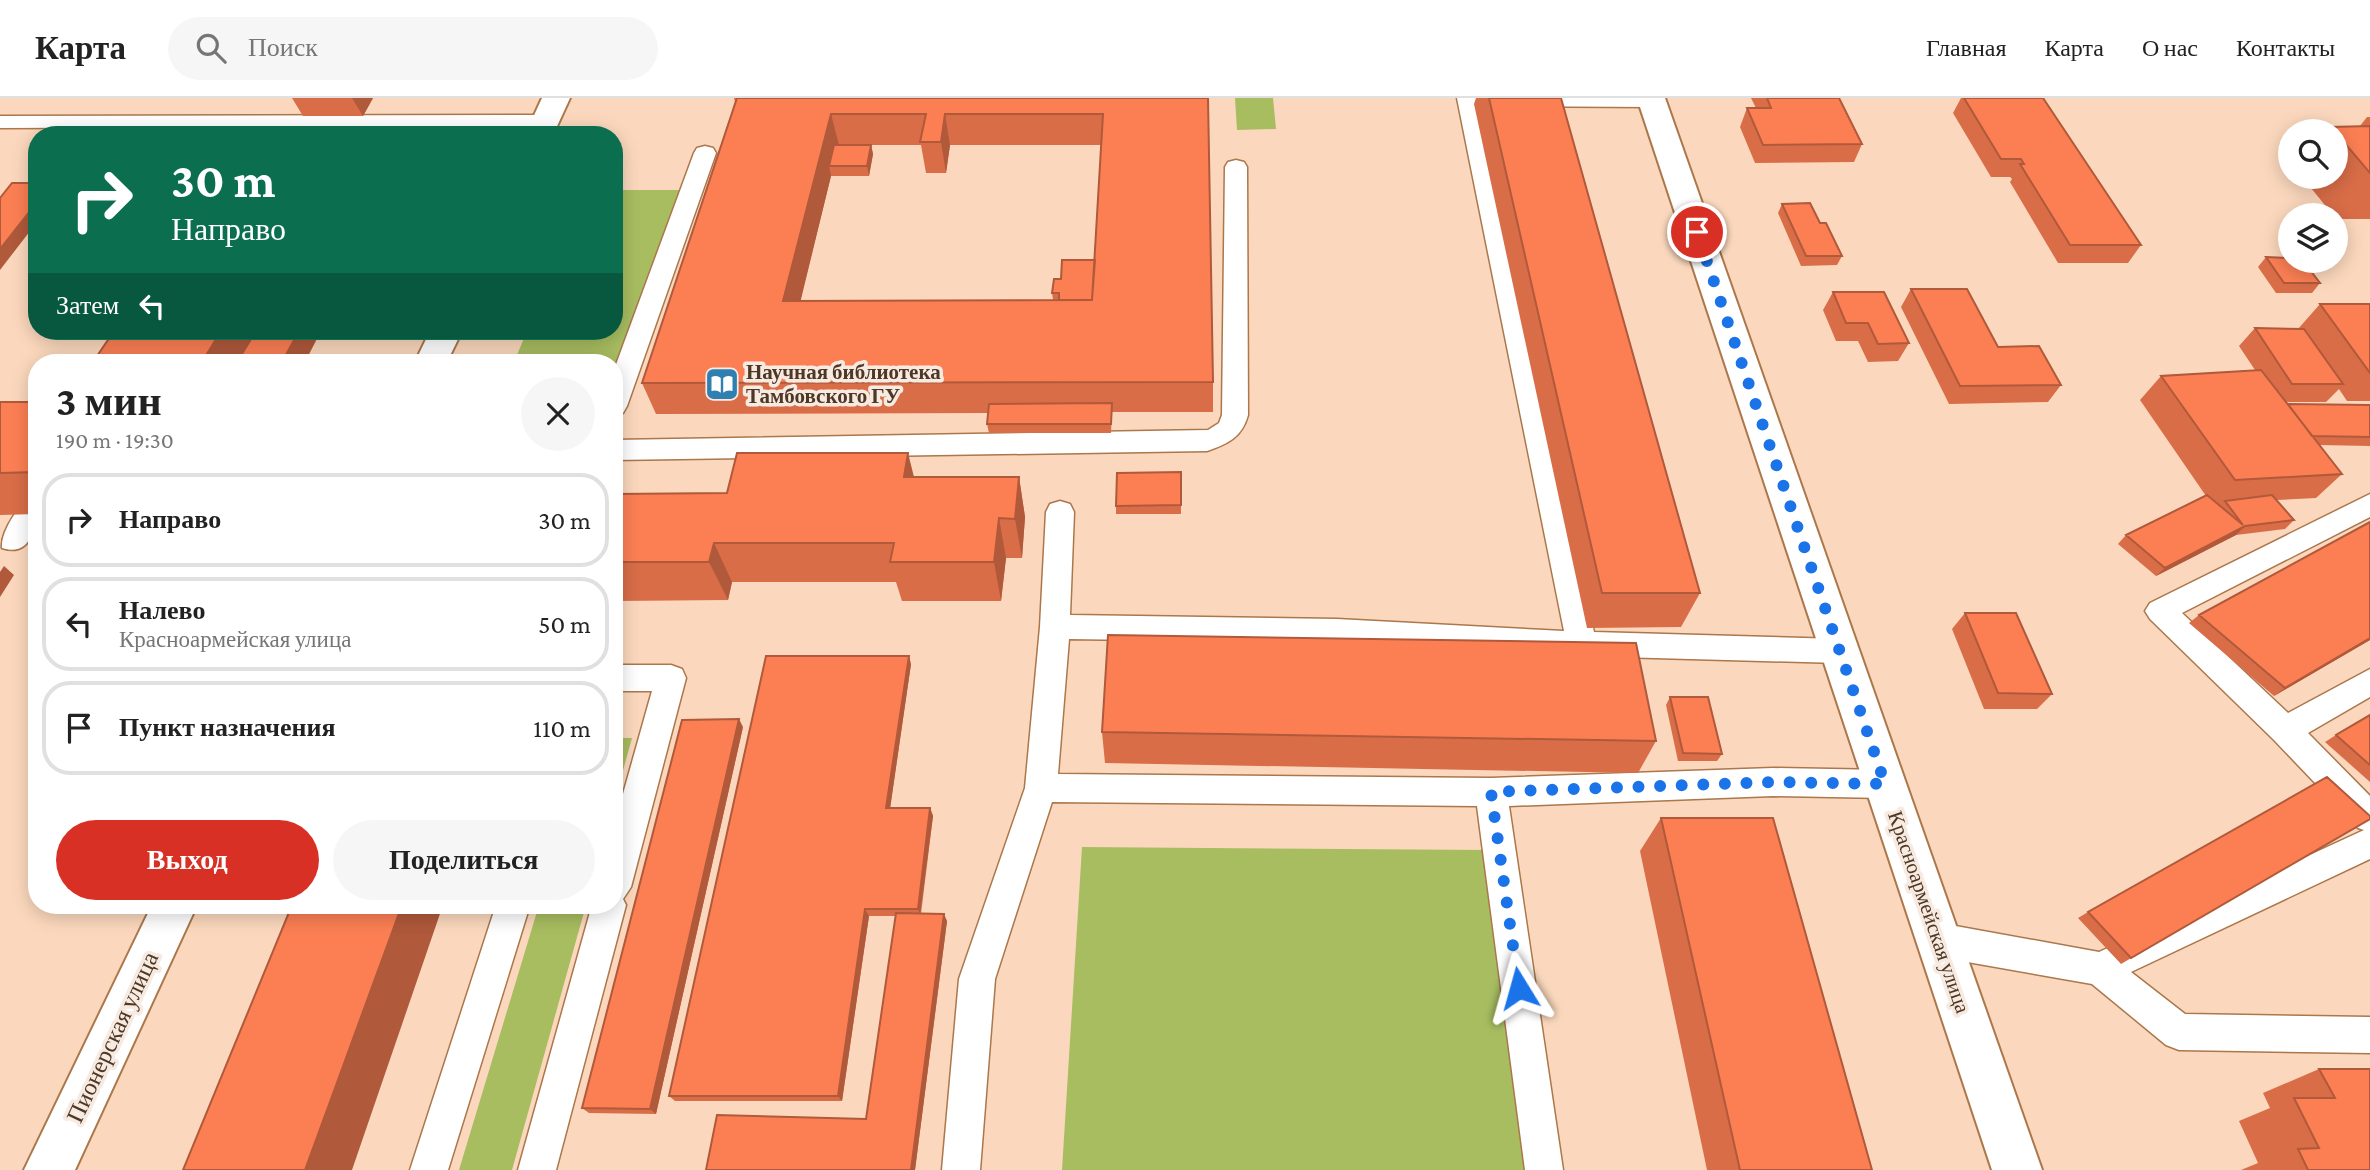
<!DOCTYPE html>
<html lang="ru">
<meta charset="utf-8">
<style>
body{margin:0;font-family:"Crimson Pro",serif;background:#f6f6f6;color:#222;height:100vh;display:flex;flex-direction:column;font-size:26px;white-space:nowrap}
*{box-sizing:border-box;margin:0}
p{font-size:23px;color:#767676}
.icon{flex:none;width:38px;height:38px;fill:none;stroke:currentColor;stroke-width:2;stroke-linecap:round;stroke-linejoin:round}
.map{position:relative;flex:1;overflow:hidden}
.sheet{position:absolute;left:28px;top:256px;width:595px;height:560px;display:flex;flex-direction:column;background:#fff;border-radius:28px;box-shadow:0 4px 18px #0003}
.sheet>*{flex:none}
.banner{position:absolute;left:28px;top:28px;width:595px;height:214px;border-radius:28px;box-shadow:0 4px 18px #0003;background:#0b6e4f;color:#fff;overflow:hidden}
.buttons{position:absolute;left:2278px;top:21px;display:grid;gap:14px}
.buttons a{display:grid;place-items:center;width:70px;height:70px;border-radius:50%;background:#fff;box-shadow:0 4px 18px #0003;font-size:35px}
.pin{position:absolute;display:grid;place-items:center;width:60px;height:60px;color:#fff;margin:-30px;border:4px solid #fff;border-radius:50%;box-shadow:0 2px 7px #0007}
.me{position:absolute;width:77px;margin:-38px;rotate:352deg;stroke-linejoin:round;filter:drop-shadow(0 0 5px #0008)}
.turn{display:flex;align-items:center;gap:24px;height:147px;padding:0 28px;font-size:32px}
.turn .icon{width:91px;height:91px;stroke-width:2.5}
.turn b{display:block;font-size:49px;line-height:60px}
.then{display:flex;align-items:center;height:66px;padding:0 28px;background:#0003;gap:14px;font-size:26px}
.round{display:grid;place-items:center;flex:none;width:74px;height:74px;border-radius:37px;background:#f6f6f6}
.overview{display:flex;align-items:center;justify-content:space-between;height:119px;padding:0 28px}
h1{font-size:42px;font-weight:700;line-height:52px}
.button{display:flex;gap:14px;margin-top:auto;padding:14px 28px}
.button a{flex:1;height:80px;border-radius:42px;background:#d93025;color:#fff;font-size:28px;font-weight:700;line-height:80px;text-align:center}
.button a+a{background:#f6f6f6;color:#222}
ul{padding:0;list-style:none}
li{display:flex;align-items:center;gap:21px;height:94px;margin:0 14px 10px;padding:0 14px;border:4px solid #e0e0e0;border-radius:28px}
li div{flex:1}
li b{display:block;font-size:26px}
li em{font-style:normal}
header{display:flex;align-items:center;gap:42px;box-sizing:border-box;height:98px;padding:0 35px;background:#fff;border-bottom:2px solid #e0e0e0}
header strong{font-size:33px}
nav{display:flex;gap:38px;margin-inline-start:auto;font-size:24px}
.search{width:490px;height:63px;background:#f6f6f6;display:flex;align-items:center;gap:18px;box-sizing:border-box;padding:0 24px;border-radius:38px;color:#767676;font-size:26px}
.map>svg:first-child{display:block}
.green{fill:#a8bd60}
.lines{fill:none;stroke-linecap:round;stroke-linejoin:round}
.service-casing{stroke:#ab774b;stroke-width:3}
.tertiary-casing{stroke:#ab774b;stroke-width:4}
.secondary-casing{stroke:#ab774b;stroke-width:4}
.service{fill:#fff;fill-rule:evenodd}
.tertiary{fill:#fff;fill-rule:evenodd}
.secondary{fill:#fff;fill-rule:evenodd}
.wall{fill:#d96d48;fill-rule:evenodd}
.shaded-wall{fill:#b0593b}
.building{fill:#fc7f54;stroke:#b0593b;stroke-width:2;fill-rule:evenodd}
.route{stroke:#1a73e8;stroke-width:12;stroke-dasharray:0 21.6}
.labels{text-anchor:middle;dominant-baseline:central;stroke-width:7;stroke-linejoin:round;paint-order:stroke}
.poi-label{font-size:21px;font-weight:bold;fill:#4e3725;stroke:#f6eae1;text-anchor:start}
.street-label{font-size:21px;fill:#4e3725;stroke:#f6eae1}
.near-street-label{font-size:24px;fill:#4e3725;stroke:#f6eae1}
</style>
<header>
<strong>Карта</strong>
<div class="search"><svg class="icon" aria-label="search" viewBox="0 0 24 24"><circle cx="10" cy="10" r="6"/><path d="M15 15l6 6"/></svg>Поиск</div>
<nav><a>Главная</a><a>Карта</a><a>О нас</a><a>Контакты</a></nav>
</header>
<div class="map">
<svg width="2370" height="1072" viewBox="0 0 2370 1072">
<rect width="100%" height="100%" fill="#fbd8bd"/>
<path class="green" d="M1235,0H1273L1276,31L1237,32Z
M614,92H683L614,271V264H514L527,233H614Z
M614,640H632L614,705Z
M1082,749L1489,752L1532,1072H1062Z
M539,807H586L512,1072H459Z"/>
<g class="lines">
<g class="service-casing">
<path id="service" d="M1457,0H1661L1663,3L1660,8L1652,9L1478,8L1594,534L1839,541L1850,544L1854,553L1850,562L1839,565L1582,558L1337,545L1069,541L1058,676L1491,680L1773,670L1885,672L1896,676L1901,686L1896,696L1885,700L1773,698L1509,708L1563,1072H1525L1477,708L1052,704L995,881L980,1072H942L959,881L1025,690L1040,529L1046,414L1050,406L1060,403L1070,406L1074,414L1070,517L1337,521L1564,533Z
M546,17L554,18L557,23L554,28L0,30V18Z
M705,48L713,50L716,55L627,308L623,315L614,317V272L694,55L697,50Z
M1236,62L1244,64L1247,69L1248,317C1242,339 1228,346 1207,353L614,362V342L1208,332L1219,325L1222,317L1225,69L1228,64Z
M37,396C37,418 36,461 2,450C0,434 22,400 37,396Z
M2370,396V419L2182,515L2288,615L2370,571V599L2308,635L2370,698V761L2131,874L2185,916L2370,919V955L2179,952L2166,947L2092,886L1939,859L1927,854L1922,842L1927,830L1939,825L2099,854L2364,732L2358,730L2274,642L2150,521L2145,513L2150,505Z
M614,567H671L682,571L686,580L631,789L623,801L626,807L556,1072H518L592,807H614V728L652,593H614Z
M496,807H530L448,1072H410Z"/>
</g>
<g class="tertiary-casing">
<path id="tertiary" d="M1637,0H1665L2042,1072H1992Z"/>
</g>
<g class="secondary-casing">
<path id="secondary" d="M542,0H570L553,37H525Z
M430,233H462L447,264H415Z
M152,807H197L75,1072H24Z"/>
</g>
<use href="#service" class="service"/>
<use href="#tertiary" class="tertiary"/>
<use href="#secondary" class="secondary"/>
</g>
<path class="wall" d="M292,0H373L363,18H303Z
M734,0H1208L1213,284V314H1112L1111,335H989L987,326L988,315L656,316L642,285L735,4ZM871,47H921L926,75H946L950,47H1101L1095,162L1061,181L1052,195L1053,202L800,203L831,78H869L873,56Z
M1476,0H1561L1700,495L1681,529L1587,530L1474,6Z
M1751,0H1839L1862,46L1854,64L1755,65L1740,29L1747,10H1756Z
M1961,0H2043L2141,147L2128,165H2058L2010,84L2012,81L2010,79H1991L1953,15Z
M2367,19H2370V121H2336V117H2333L2302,79H2336V33H2327L2331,29L2360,28Z
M1782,106L1842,158L1837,167L1801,168L1778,115Z
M2266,159L2320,185L2312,195H2276L2258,169Z
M1911,191L1998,249L2061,287L2048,304L1949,306L1901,209Z
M1833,194L1909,245L1898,263L1868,264L1858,243H1836L1823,212Z
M2320,206H2370V303H2347L2339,291L2326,304H2285L2288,306L2370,307V348L2319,347L2342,376L2316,400L2277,402L2294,422L2285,431L2236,437L2156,478L2118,446L2126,437L2206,398L2140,302L2161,278L2255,272L2239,248L2255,230L2298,231Z
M0,304H37V416L0,417Z
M1181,374V416H1116V408Z
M914,379H1019L1025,419L1022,460H1006L1001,503H902L896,484H732L728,502L614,503V396L727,395Z
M2370,424V542L2274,598L2189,525L2199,517Z
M1965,515L2052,596L2037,611H1984L1952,531Z
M911,566L890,710H930L933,718L921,816L947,823L915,1072H706L866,1021L896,818H869L842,1003H675L669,998Z
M1670,599L1722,656L1717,663H1678L1666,607Z
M2370,617V684L2325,644L2336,637Z
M743,629L656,1016L589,1015L582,1010Z
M1102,634L1656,643L1638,675L1105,665Z
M1661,720L1872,1072H1707L1640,753Z
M2360,727L2121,866L2078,820L2088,814Z
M2319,971H2370V1072H2241L2258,1065L2239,1023L2270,1010L2263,995Z"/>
<path class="shaded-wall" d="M352,0H373L363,18Z
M831,16L839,47L829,68L831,78L793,234L783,203Z
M945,16L950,47L946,75L941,44Z
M338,30L343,37H334Z
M871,47L873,56L869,78L867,68Z
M37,104V124L0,172V151Z
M221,233H279L261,264H202Z
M299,233H321L305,264H282Z
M908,355L918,395L904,379Z
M1019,379L1025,419L1022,460L1015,421Z
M999,420L1006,460L1001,503L994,464Z
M2245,428L2236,437L2156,478L2165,470Z
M714,445L732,484L728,502L709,464Z
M4,468L14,477L0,499V474Z
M2370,540V542L2274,598L2285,590Z
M909,558L911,566L889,718L886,710Z
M739,621L743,629L656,1016L650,1011Z
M930,710L933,718L920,817L918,811Z
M402,807H443L352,1072H305Z
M865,811L869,818L842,1003L838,998Z
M944,816L947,823L915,1072H911Z"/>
<path class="building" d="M737,0H1208L1213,284L642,285ZM831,16H926L920,44H941L945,16H1103L1092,202L783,203Z
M1489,0H1561L1700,495H1602Z
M1767,0H1839L1862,46L1763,47L1747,10H1771Z
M1964,0H2043L2141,147H2070L2020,66H2024L2021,61H2001Z
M2370,28V75L2336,35V33H2334L2331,29Z
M285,30H338L334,37H281Z
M834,47H871L867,68H829Z
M12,85H37V104L0,151V100Z
M1810,105L1820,125H1826L1842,158H1806L1782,106Z
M2266,159L2291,160V163H2303L2320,185H2284Z
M1062,162H1095L1092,202H1059V195H1052L1054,181H1061Z
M1911,191H1967L1998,249L2039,248L2061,287L1960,288Z
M1833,194H1884L1909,245L1878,246L1868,225H1846Z
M2320,206H2370V275Z
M2255,230L2304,231L2343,286H2292Z
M114,233H221L202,264H93Z
M256,233H299L282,264H237Z
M2261,272L2342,376L2235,382L2161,278Z
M0,304H37V374L0,375Z
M1112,305L1111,326H987L989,306Z
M2288,306L2370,307V339L2312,338Z
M737,355H908L904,379H1019L1015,421L999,420L994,464H890L894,445H714L709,464H614V396L727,395Z
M1181,374V407L1116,408L1117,375Z
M2207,397L2243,427L2225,403L2272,397L2294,422L2245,428L2165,470L2126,437Z
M2370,424V540L2285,590L2199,517Z
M1965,515H2016L2052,596L1998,595Z
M1108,537L1636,545L1656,643L1102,634Z
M766,558H909L886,710H930L918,811H865L838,998H669Z
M1670,599H1708L1722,656L1683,655Z
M2370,617V667L2336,637Z
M739,621L650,1011L582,1010L682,622Z
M2327,679L2370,718V721L2131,860L2088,814Z
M1661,720H1773L1872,1072H1740Z
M292,807H402L305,1072H183Z
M896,815L944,816L911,1072H706L717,1017L866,1021Z
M2319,971H2370V1072H2308L2298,1051L2319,1050L2294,1000H2335Z"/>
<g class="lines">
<path class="route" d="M1519,890L1491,694L1773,684L1885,686L1697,134"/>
</g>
<defs>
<g id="library-square" transform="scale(1.75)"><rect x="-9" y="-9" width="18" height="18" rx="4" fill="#2f7fb0" stroke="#f6eae1"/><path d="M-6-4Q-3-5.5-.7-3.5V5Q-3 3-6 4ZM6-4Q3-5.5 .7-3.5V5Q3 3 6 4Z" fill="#fff"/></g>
</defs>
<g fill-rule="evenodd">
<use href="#library-square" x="722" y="286"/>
</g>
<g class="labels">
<g class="poi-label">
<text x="746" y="274">Научная библиотека<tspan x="746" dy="24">Тамбовского ГУ</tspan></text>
</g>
<g class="street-label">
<text transform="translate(1929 814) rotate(71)">Красноармейская улица</text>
</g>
<g class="near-street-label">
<text transform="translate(112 939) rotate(-65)">Пионерская улица</text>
</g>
</g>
</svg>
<div class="buttons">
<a><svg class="icon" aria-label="search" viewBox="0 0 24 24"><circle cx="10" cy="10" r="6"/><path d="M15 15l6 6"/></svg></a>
<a><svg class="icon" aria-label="layers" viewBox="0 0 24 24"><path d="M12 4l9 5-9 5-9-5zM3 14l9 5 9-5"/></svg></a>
</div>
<div class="pin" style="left:1697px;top:134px;background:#d93025"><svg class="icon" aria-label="arrive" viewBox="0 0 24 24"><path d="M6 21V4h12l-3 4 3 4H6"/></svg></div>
<svg class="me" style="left:1519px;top:890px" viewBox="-20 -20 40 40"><path d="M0-17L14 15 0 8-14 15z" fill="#1a73e8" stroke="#fff" stroke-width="4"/></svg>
<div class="banner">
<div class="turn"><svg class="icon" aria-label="right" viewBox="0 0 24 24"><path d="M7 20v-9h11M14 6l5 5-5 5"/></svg><div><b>30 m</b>Направо</div></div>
<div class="then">Затем<svg class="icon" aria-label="left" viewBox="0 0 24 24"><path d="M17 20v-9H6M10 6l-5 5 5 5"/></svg></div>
</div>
<section class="sheet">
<div class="overview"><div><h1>3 мин</h1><p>190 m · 19:30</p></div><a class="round"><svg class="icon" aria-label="close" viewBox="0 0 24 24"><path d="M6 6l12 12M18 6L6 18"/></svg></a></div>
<ul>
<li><svg class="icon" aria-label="right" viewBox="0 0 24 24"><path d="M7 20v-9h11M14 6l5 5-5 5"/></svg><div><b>Направо</b></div><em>30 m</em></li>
<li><svg class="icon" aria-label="left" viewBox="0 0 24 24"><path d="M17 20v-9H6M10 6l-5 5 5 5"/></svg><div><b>Налево</b><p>Красноармейская улица</p></div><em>50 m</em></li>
<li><svg class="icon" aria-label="arrive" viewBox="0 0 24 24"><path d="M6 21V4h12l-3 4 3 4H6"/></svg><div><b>Пункт назначения</b></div><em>110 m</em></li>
</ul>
<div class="button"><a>Выход</a><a>Поделиться</a></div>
</section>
</div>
